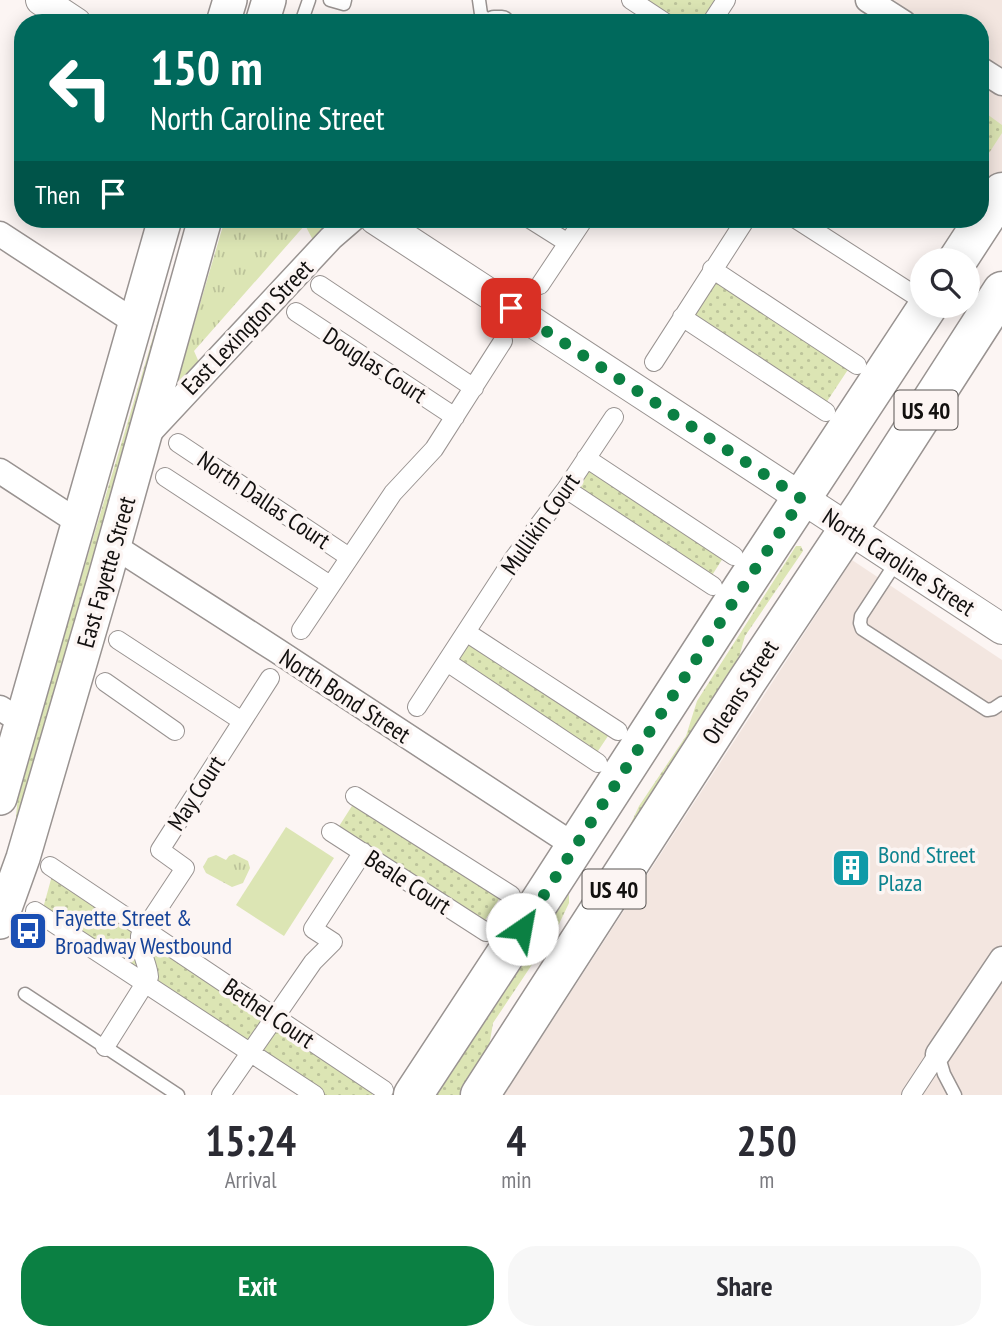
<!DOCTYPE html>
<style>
body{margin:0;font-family:"PT Sans Narrow",sans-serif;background:#f7f7f7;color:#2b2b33;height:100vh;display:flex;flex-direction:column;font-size:26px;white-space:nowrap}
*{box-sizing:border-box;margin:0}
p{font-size:23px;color:#7c7c81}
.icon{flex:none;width:38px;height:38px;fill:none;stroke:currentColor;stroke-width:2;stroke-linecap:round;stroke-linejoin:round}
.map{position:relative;height:1095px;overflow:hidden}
.sheet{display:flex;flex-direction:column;background:#fff;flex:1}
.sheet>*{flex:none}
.banner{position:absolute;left:14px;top:14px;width:975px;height:214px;border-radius:28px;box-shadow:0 4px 18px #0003;background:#00695c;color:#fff;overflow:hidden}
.tools{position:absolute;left:910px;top:248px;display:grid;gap:14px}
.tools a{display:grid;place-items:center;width:70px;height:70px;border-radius:50%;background:#fff;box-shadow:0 4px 18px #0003;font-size:35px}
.pin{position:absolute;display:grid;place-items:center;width:60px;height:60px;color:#fff;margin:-30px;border-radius:14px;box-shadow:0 4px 10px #0006}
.me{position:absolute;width:77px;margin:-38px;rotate:33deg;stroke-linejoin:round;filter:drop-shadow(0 0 5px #0008)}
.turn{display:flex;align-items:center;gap:24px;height:147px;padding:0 21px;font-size:32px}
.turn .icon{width:91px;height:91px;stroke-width:2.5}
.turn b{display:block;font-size:49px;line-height:60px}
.then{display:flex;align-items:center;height:66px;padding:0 21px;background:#0003;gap:14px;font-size:26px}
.eta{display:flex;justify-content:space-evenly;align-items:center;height:119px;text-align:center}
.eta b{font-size:42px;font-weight:700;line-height:49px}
.action{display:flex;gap:14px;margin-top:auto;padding:14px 21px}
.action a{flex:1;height:80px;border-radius:28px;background:#0b8043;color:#fff;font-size:28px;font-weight:700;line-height:80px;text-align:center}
.action a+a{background:#f7f7f7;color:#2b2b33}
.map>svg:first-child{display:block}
.built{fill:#f3e6e0}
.grass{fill:url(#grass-dots)}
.park{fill:url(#park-tufts)}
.pitch{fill:#dce5b4}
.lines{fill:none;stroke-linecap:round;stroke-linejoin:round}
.service-casing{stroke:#999391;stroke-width:15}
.pedestrian-casing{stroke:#999391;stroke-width:20}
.minor-casing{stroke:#999391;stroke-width:27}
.tertiary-casing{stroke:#999391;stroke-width:32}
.secondary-casing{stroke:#999391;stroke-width:36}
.primary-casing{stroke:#999391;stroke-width:41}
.service{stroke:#fff;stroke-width:12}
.pedestrian{stroke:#fff;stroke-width:18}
.minor{stroke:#fff;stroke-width:24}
.tertiary{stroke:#fff;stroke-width:30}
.secondary{stroke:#fff;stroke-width:33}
.primary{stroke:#fff;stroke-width:38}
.route{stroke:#0b8043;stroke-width:12;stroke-dasharray:0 21.6}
.labels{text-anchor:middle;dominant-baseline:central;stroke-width:7;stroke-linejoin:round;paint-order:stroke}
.shield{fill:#fcf5f3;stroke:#585553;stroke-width:2}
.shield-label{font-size:23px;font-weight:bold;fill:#12100f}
.street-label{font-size:24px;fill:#12100f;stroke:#fcf5f3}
.culture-label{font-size:24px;fill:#0d838f;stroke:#fcf5f3;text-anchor:start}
.transit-label{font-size:24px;fill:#164399;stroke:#fcf5f3;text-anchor:start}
</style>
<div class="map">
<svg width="1002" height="1095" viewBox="0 0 1002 1095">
<defs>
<pattern id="grass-dots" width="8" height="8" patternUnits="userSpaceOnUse" patternTransform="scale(1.75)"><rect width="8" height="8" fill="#dce5b4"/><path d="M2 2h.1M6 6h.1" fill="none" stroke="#bcc39a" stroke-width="1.8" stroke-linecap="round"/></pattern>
<pattern id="park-tufts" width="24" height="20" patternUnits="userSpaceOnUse" patternTransform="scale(1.75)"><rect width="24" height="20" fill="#dce5b4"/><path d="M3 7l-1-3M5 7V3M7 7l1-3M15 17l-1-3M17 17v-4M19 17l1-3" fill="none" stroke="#bcc39a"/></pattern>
</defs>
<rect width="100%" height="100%" fill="#fcf5f3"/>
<path class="built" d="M871,0H1002V216L980,201V95L990,81L980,74V23H905Z
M852,560L1002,660V1095H504Z"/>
<path class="grass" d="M636,0H722L707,23H671Z
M980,109L1002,125V133L980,167Z
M712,274L851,365L824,406L686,316Z
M174,276L18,828L15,827L19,786L171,277Z
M589,465L725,555L709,580L573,490Z
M796,546H801L803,551L745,636L734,675L626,834L639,806L686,736L697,701Z
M468,634L612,730L594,757L450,661Z
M357,798L503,893L481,926L336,831Z
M53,872L377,1088L372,1095H322L42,912Z
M569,894V903L559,924L493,1023L490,1041L481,1067L462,1095H437Z"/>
<path class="park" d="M225,219H322L329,223L314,242L305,225L194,351L201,367L172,399Z
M234,854L248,861L250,868L243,883L232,887L206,873L203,867L208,858L216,855L226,860L229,856Z"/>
<path class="pitch" d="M286,827L334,858L284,936L236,905Z"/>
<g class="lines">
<g class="service-casing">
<path id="service" d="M330,0L344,4L345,0
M479,0L481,14L489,23
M301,23L309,0
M23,80V82
M897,561L861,616L860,623L862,629L987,710L993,709L1002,703
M25,994L178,1095
M938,1054L944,1074L955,1095"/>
</g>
<g class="pedestrian-casing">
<path id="pedestrian" d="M631,0L666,23
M711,23L726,0
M530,219L568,243
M796,219L922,300
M712,269L857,365
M320,285L474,388
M540,285L584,219
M296,312L455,417
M682,317L826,412
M654,362L746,219
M178,443L349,557
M586,458L734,556
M165,477L330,585
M566,489L713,586
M301,630L393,493L434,449L503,341
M466,632L618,731
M118,640L242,721
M447,662L598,763
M105,682L175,731
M417,707L514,558L566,489L614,417
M355,796L511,895
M331,832L486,932
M50,866L384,1090
M35,911L315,1095
M105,1047L149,977C148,963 139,951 140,936L185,868L160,850L270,678
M221,1095L313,962L333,942L313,929L363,852
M911,1095L938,1054"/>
</g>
<g class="minor-casing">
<path id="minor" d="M868,0L904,23
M494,23H502
M980,69L1002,83
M0,234L135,322
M147,435L331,238L353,219
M0,471L78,522
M114,546L276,650L575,846
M0,708L21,721
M938,1054L1002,959"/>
</g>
<g class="tertiary-casing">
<path id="tertiary" d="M41,0L76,23
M375,219L1002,629"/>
</g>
<g class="secondary-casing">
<path id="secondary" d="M223,23L230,0
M262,23L269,0
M0,798L165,219
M0,922L23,858L106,574L205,219"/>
</g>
<g class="primary-casing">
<path id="primary" d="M957,261L1002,192
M413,1095L522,929L743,587L928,306
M480,1095L747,681L865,504L1002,291"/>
</g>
<use href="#service" class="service"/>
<use href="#pedestrian" class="pedestrian"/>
<use href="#minor" class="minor"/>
<use href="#tertiary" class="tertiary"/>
<use href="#secondary" class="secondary"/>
<use href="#primary" class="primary"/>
</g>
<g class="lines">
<path class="route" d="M511,308L802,499L743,587L522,929"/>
</g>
<defs>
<g id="building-square" transform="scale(2.0125)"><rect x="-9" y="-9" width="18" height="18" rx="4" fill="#0f9aa8" stroke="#fcf5f3"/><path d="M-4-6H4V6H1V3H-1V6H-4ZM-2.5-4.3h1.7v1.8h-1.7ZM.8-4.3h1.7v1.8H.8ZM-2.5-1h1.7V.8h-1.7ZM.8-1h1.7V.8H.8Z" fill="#fff"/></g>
<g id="bus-square" transform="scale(2.0125)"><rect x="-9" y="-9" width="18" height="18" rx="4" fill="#1a4fb4" stroke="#fcf5f3"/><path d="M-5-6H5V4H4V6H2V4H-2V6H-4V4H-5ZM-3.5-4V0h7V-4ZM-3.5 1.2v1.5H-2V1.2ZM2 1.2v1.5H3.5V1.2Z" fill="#fff"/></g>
</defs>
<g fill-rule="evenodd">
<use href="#building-square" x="851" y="868"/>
<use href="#bus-square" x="28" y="931"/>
</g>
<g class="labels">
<g class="shield">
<rect x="894.5" y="390.5" width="63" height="39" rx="5"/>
<rect x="582.5" y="869.5" width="63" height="39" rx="5"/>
</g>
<g class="shield-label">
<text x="926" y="410">US 40</text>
<text x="614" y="889">US 40</text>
</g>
<g class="street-label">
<text transform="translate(247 327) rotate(-46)">East Lexington Street</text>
<text transform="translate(375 365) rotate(33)">Douglas Court</text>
<text transform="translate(264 500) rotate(34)">North Dallas Court</text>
<text transform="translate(540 524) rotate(-55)">Mullikin Court</text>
<text transform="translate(899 562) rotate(33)">North Caroline Street</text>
<text transform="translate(106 572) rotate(-74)">East Fayette Street</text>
<text transform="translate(740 692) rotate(-57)">Orleans Street</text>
<text transform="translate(345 696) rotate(33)">North Bond Street</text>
<text transform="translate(196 793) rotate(-57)">May Court</text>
<text transform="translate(408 882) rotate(33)">Beale Court</text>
<text transform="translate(269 1013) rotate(34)">Bethel Court</text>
</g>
<g class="culture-label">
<text x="878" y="854">Bond Street<tspan x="878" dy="28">Plaza</tspan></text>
</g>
<g class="transit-label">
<text x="55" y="917">Fayette Street &amp;<tspan x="55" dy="28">Broadway Westbound</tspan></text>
</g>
</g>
</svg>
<div class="tools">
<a><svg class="icon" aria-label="search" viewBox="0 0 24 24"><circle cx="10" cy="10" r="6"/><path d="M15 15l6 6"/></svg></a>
</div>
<div class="pin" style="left:511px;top:308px;background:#d93025"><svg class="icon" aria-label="arrive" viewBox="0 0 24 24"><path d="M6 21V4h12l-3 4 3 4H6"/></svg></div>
<svg class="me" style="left:522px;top:929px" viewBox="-20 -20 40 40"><circle r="19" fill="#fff"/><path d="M0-13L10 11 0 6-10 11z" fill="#0b8043"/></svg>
<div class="banner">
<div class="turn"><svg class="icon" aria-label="left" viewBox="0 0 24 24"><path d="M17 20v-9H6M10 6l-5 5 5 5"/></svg><div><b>150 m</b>North Caroline Street</div></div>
<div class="then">Then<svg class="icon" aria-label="arrive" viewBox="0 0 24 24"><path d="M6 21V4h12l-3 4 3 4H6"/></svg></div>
</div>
</div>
<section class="sheet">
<div class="eta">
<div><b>15:24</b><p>Arrival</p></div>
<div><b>4</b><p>min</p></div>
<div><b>250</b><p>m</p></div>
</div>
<div class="action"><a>Exit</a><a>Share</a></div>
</section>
